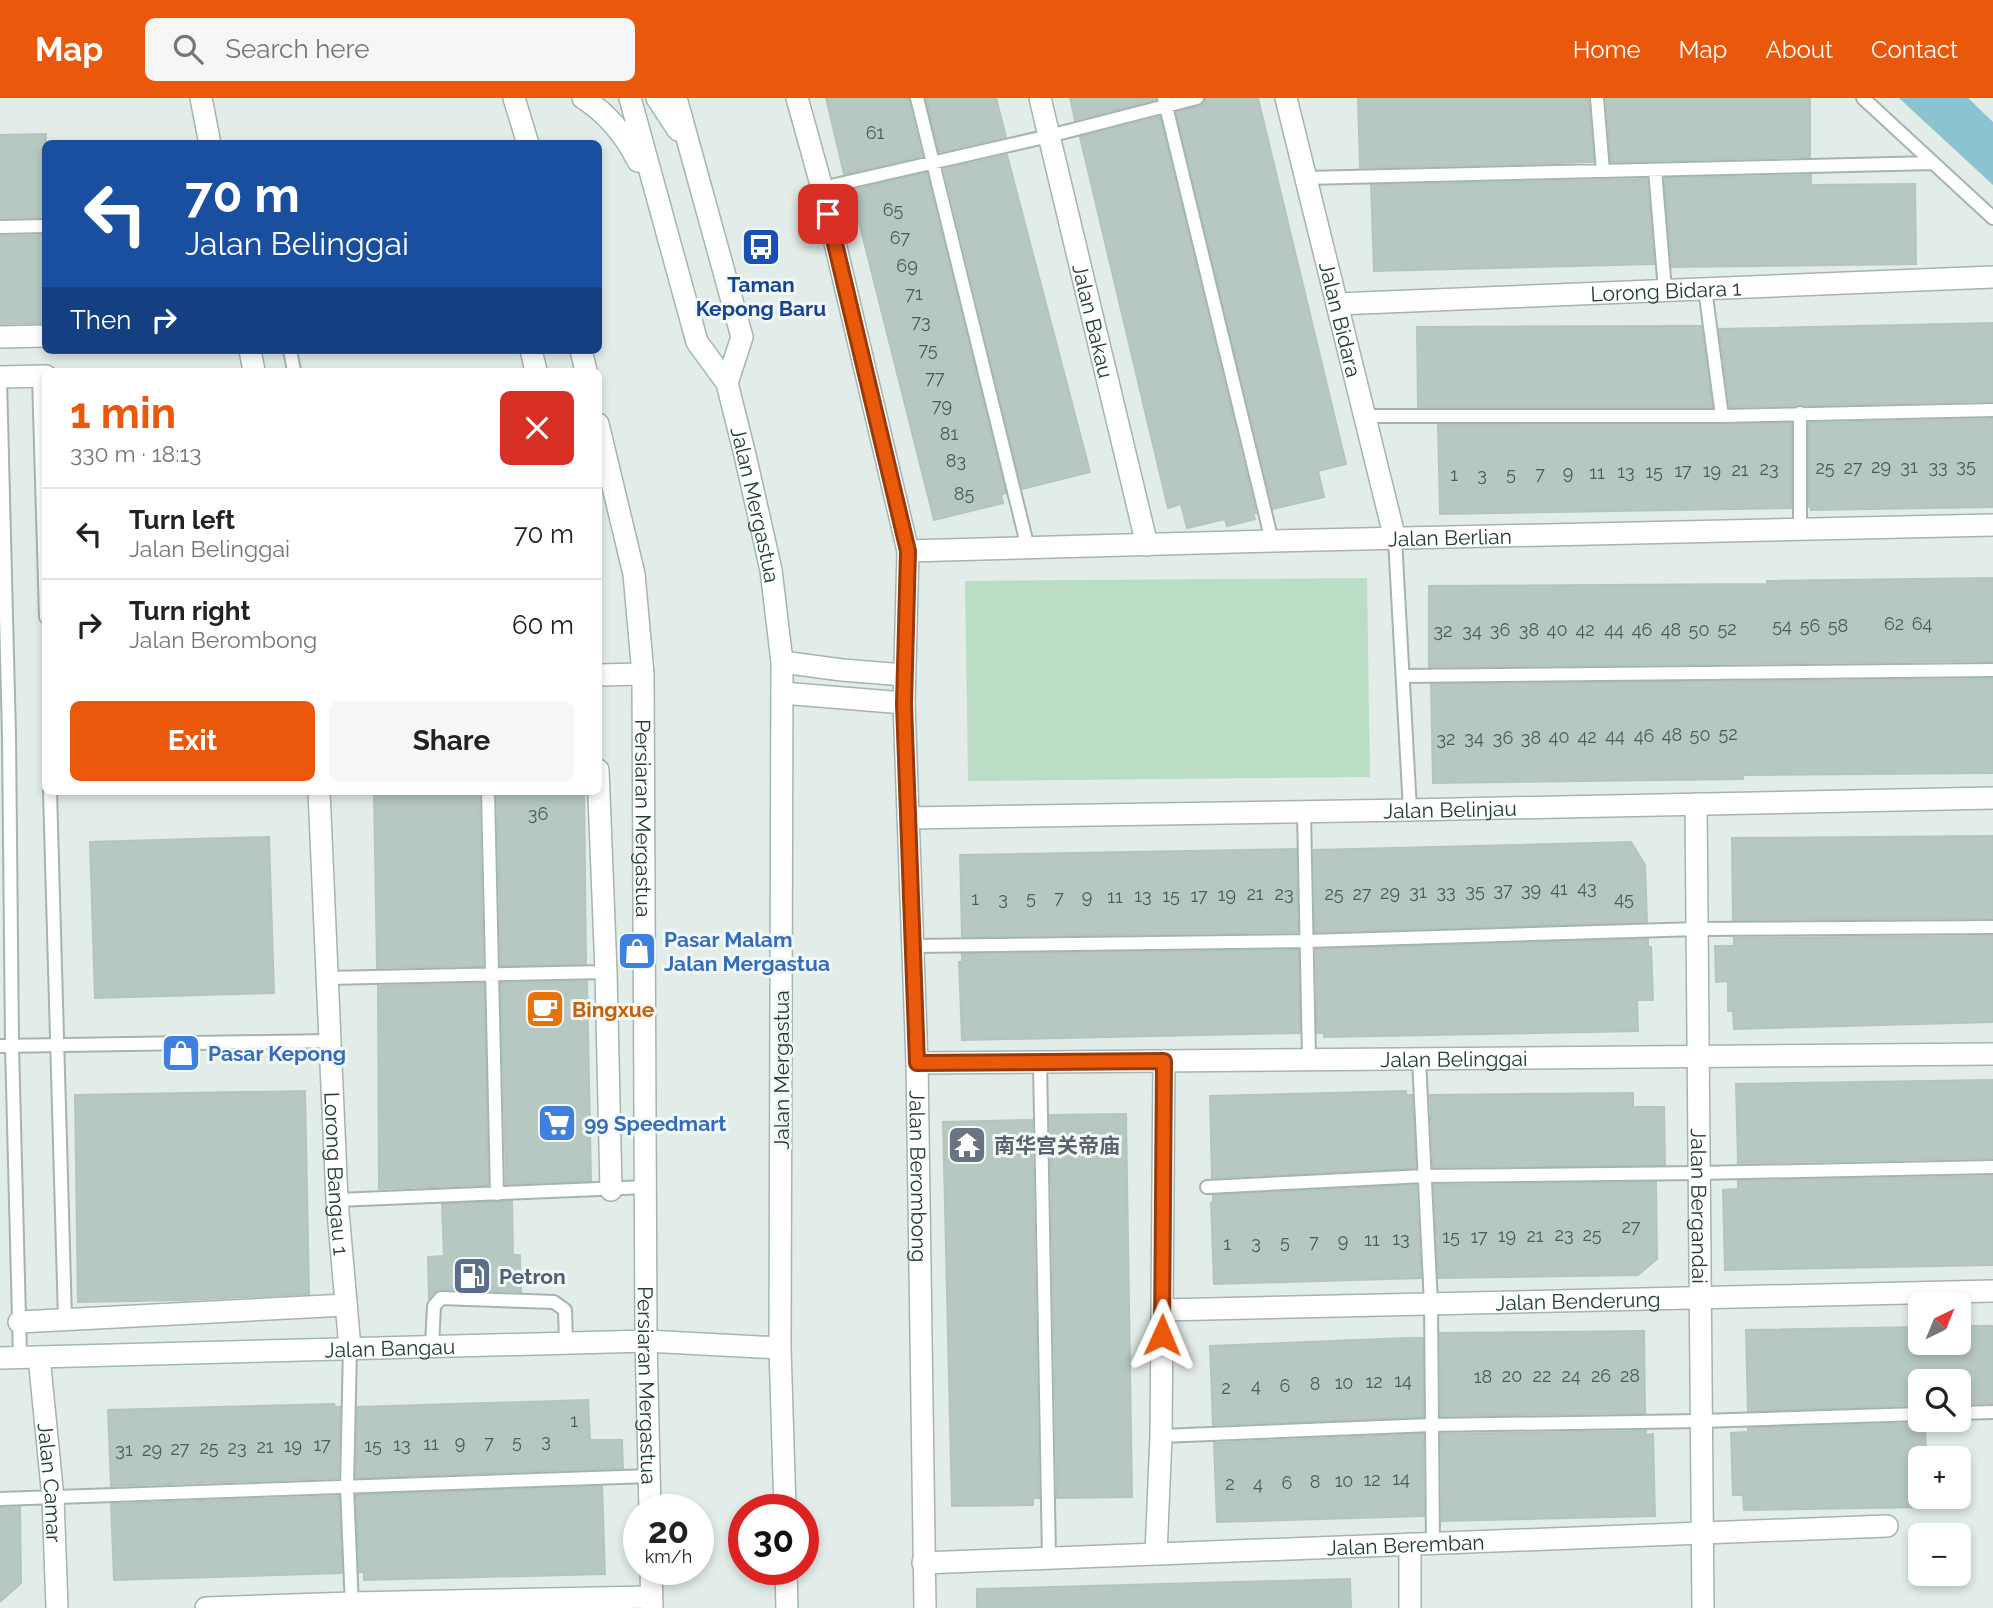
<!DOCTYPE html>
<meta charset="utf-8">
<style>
body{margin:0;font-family:Raleway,"Noto Sans SC",sans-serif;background:#f6f6f6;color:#222;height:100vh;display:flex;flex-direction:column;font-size:26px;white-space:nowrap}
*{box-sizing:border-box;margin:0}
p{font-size:23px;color:#767676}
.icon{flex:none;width:38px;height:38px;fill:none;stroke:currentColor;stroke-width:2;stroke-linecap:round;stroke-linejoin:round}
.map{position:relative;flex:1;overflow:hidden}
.drawer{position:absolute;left:42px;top:270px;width:560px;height:427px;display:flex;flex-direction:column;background:#fff;border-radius:10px;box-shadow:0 4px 10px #0003}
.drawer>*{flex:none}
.top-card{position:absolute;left:42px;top:42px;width:560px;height:214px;border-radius:10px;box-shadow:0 4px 10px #0003;background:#1a4fa0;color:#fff;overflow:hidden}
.needle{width:46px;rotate:43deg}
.fabs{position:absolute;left:1908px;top:1194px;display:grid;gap:14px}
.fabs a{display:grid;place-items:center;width:63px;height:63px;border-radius:10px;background:#fff;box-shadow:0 4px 10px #0003;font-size:35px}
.speed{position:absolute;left:623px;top:1396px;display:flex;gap:14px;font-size:35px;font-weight:700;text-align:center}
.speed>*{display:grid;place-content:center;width:91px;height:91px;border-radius:50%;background:#fff;box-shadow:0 4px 10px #0003;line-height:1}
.speed small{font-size:18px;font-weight:400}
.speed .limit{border:10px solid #d22;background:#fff;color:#111}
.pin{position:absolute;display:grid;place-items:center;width:60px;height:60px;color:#fff;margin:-30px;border-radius:14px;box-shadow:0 4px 10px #0006}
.me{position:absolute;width:77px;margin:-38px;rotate:1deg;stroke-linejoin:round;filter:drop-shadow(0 0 5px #0008)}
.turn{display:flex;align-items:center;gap:24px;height:147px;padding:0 28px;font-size:32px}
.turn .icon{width:91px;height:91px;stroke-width:2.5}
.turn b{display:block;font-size:49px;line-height:60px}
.then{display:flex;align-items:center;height:66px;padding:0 28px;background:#0003;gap:14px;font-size:26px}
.round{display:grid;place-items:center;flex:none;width:74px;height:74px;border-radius:10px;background:#f6f6f6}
.head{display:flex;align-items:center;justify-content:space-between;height:119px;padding:0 28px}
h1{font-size:42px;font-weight:700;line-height:52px;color:#ea580c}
.primary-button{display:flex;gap:14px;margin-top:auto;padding:14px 28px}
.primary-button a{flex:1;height:80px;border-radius:10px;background:#ea580c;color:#fff;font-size:28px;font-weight:700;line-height:80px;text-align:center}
.primary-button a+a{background:#f6f6f6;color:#222}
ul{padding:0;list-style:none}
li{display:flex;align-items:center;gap:21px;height:91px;padding:0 28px;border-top:2px solid #e0e0e0}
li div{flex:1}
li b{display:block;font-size:26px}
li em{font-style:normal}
header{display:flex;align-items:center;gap:42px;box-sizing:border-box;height:98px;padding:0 35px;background:#ea580c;color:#fff}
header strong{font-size:33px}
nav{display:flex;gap:38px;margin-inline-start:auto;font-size:24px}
.search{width:490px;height:63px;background:#f6f6f6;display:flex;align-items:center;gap:18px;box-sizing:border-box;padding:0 24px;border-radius:10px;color:#767676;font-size:26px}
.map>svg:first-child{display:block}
.green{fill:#bbddc5}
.water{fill:#8bc4d0}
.building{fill:#b7c7c1;stroke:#b4c5bf;stroke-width:2}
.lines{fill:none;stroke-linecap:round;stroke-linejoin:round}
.lane-casing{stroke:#a5b4af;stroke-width:16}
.street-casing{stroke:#a5b4af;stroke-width:24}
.secondary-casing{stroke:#a0b8b0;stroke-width:24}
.lane{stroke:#fff;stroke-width:12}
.street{stroke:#fff;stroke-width:21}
.secondary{stroke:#fff;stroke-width:21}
.route-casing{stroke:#983908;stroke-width:18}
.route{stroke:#ea580c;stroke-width:12}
.labels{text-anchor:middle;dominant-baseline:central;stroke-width:6;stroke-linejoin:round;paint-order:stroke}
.number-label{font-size:18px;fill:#476059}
.transit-label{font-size:21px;font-weight:bold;fill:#164399;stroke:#f2f8f6}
.street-label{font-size:21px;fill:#223d36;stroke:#f2f8f6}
.shop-label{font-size:21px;font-weight:bold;fill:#366cbe;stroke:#f2f8f6;text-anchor:start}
.food-label{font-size:21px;font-weight:bold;fill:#c56008;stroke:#f2f8f6;text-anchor:start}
.worship-label{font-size:21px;font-weight:bold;fill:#5b616d;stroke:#f2f8f6;text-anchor:start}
.service-label{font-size:21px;font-weight:bold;fill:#4e5e75;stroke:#f2f8f6;text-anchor:start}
</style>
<header>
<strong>Map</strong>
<div class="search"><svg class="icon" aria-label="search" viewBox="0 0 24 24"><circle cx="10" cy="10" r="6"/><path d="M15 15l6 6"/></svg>Search here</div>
<nav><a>Home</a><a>Map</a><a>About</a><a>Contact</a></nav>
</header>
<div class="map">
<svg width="1993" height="1510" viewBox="0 0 1993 1510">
<rect width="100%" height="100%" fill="#e2ece8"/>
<path class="green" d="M1367,480L1370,679L968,683L965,483Z"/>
<path class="water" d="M1899,0H1968L1993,24V87Z"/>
<path class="building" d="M826,0H908L922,58L844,76Z
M926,0H996L1006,39L939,54Z
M1070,0H1155V2L1075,22Z
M1206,0H1258L1346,366L1318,373L1324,399L1273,411L1176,14L1200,8L1204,6Z
M1358,0H1588L1594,64L1360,70Z
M1606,0H1810V59L1611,64Z
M1160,19L1256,415H1253L1255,421L1227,428L1225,421L1187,430L1181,406L1168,410L1080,39Z
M46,36V119L0,120V37Z
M1007,57L1090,374L1022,391L944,71Z
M927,75L1006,395L1001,397L1003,405L934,422L851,92Z
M1811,77V87L1915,86L1916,166L1672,169L1664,80Z
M1647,81L1654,166L1374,173L1371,87Z
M46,137V225L0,226V138Z
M1993,225V303L1730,309L1719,231Z
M1674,228H1701L1712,309H1418L1417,229Z
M1993,321V409L1811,412V409H1809V325Z
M1791,325V410L1440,416L1438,327Z
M1993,480V563L1429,569V488L1767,486V483Z
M1993,581V675L1743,677V681L1433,685L1431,586Z
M374,693H479L483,868L377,870Z
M497,693H584L586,866L501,868Z
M1993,738V820L1733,822L1732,740Z
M269,739L274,895L95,900L90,744Z
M1631,744L1645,767L1647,824L1315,834L1314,752Z
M1296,751L1298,834L962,839L960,757Z
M1993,838V924L1734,931L1733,913H1728V883L1716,884L1715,848H1734V840Z
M1648,841V849H1651L1653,902H1637L1638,933L1324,939V935H1317L1316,851Z
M1298,852L1300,935L962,942L959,864H962V856Z
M587,883L591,1083L506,1086L501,885Z
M484,885L488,1087L379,1091L378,888Z
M1993,982V1060L1738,1065L1736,986Z
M305,993L309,1196L184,1202L78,1204L75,997Z
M1406,993V997H1412L1416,1070L1212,1080L1210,998Z
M1633,995V1009H1664L1665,1067L1433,1069L1430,997Z
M1126,1016L1132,1399L1057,1400L1050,1017Z
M1032,1022L1039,1400H1033V1407L952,1408L943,1024Z
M1993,1078V1167L1725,1172L1723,1092L1738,1091V1083Z
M1656,1084L1657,1161L1638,1177L1438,1180L1434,1087Z
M1416,1087L1421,1180L1214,1186L1211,1105H1213V1097Z
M512,1103L513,1157H520L521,1194L441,1191L435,1194L429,1200L428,1159L444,1158L442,1106Z
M1958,1228H1993V1305L1958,1306V1283H1920V1307L1748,1313L1746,1232L1920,1229V1244H1958Z
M1644,1233L1645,1315L1441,1318L1440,1235Z
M1407,1240H1423V1319L1213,1327L1210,1248Z
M588,1302L590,1342H622L623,1370L356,1380L357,1309Z
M334,1306L335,1309H340L338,1380L111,1388L108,1312Z
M1925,1323L1926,1360H1920V1398H1927V1409L1744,1412L1743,1397H1733L1731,1335L1748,1334V1330L1920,1325Z
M1646,1333V1337L1653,1336L1655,1418L1442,1423L1441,1336Z
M1423,1336L1424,1418L1217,1424L1214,1345Z
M602,1388L605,1476L364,1482V1474H359L356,1397Z
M339,1398L342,1475L114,1482L111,1406Z
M20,1409L21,1485L0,1504V1410Z
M1350,1481L1351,1510H977V1491Z"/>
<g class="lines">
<g class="lane-casing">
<path id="lane" d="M917,0L1028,450
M1164,0L1272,443
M1597,0L1603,73
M1863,0L1993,120
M1655,72L1665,192
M1305,80L1933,65
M822,90L1049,38L1197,0
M0,129L46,128
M1705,191L1722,318
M290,252L294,273
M39,278L46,519
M0,281L9,637L12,948L20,1259
M1800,315V432
M1365,318H1722L1993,312
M1395,441L1410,712
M1403,578L1993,572
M50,693L65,1221
M488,693L497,1096
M1304,714L1309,962
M912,848L1307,843L1698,831L1993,829
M328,880L606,874
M0,948L330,943
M1419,961L1431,1206L1433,1445
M1040,964L1049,1460
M1207,1089L1425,1078L1699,1075L1993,1069
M337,1102L647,1089
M432,1248L434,1208L441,1200L554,1204L565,1212L566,1245
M350,1250L347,1388L352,1510
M1958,1315L1993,1314
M1161,1338L1432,1327L1701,1323L1920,1316
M0,1401L650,1378"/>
</g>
<g class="street-casing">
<g id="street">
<path d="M201,0L210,46"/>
<path d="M514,0L528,46"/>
<path id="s1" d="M797,0L822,90L908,453L904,605L917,965L925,1510"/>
<path id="s2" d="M1040,0L1147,447"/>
<path id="s3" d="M1286,0L1395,441"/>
<path id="s4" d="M1337,206L1993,179"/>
<path d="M0,239L46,238"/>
<path d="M250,252L254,273"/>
<path d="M531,252L536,273"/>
<path d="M581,252L586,273"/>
<path d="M0,279L46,278"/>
<path id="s5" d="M598,326L634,476L643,576L646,1243L650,1412"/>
<path id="s6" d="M908,453L1272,443L1993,427"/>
<path d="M782,564L842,572L904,577"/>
<path d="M598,577L643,576"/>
<path d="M782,595L904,605"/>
<path d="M598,672L606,874L611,1092"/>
<path id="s7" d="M319,693L337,1102L350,1250"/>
<path id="s8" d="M1696,706L1703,1510"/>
<path id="s9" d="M908,720L1410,712L1993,700"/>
<path id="s10" d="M917,965L1993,956"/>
<path id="s11" d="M1163,1212L1993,1193"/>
<path d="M19,1224L346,1207"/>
<path id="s12" d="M39,1259L53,1400L57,1510"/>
<path d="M1410,1446V1510"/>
<path d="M1156,1456L1161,1338L1164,963"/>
<path id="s13" d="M923,1465L1887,1428"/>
<path d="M651,1472L652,1510"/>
<path d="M206,1510L352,1505L651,1499"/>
</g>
</g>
<g class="secondary-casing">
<g id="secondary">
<path d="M583,0C608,16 625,37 638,63"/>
<path id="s14" d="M630,0L697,244L727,285L745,357L771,472L782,564L780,1250L785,1412"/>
<path d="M657,0L678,32"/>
<path d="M676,0L742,239L727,285"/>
<path id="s15" d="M0,1260L646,1243L780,1250"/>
<path d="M786,1472L787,1510"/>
</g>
</g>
<use href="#lane" class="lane"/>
<use href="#street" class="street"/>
<use href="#secondary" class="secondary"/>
</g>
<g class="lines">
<g class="route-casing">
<path id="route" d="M828,116L908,453L904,606L917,965L1164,963L1162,1237"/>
</g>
<use href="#route" class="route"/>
</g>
<defs>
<g id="bus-square" transform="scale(2.0125)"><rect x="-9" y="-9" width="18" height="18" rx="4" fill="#1a4fb4" stroke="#f2f8f6"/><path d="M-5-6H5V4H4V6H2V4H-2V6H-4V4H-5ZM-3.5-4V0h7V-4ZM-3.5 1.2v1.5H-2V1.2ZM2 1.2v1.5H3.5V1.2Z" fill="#fff"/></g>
<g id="shop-square" transform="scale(2.0125)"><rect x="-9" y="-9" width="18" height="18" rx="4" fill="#3f7fe0" stroke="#f2f8f6"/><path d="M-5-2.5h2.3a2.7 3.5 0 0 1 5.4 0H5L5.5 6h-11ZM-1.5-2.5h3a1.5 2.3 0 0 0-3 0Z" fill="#fff"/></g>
<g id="cafe-square" transform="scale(2.0125)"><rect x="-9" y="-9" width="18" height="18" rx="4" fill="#e8710a" stroke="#f2f8f6"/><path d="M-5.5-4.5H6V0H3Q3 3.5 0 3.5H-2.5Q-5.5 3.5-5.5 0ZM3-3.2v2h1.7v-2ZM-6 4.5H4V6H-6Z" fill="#fff"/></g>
<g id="supermarket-square" transform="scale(2.0125)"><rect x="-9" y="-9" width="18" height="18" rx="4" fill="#3f7fe0" stroke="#f2f8f6"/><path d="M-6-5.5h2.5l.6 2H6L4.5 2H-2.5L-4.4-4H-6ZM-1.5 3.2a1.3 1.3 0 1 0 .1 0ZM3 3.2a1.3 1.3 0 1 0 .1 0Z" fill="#fff"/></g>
<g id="temple-square" transform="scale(2.0125)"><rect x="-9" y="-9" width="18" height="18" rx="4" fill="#6b7280" stroke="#f2f8f6"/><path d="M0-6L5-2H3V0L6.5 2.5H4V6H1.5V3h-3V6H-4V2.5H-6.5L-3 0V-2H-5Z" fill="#fff"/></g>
<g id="fuel-square" transform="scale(2.0125)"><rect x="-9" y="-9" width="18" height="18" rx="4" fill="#5c6f8a" stroke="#f2f8f6"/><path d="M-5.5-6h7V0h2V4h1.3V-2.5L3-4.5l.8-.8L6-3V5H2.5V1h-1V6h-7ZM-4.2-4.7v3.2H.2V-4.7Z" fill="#fff"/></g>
</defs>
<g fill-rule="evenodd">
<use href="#bus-square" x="761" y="149"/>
<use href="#shop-square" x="637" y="853"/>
<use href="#cafe-square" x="545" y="911"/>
<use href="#shop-square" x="181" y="955"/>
<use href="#supermarket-square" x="557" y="1025"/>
<use href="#temple-square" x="967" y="1047"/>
<use href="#fuel-square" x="472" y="1178"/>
</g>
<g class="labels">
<g class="number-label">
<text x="875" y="34">61</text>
<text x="893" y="111">65</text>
<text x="900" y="139">67</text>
<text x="907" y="167">69</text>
<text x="914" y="195">71</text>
<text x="921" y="223">73</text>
<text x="928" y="251">75</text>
<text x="935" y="279">77</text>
<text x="942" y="307">79</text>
<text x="949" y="335">81</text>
<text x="956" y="362">83</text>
<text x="1966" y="367">35</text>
<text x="1881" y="368">29</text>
<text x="1909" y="368">31</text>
<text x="1938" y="368">33</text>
<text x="1825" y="369">25</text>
<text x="1853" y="369">27</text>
<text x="1769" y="370">23</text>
<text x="1740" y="371">21</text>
<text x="1683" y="372">17</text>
<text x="1712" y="372">19</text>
<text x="1626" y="373">13</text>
<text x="1654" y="373">15</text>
<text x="1568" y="374">9</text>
<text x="1597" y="374">11</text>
<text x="1511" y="375">5</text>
<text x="1540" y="375">7</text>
<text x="1454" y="376">1</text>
<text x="1482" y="376">3</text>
<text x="964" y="395">85</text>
<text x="1894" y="525">62</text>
<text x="1922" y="525">64</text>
<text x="1782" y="527">54</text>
<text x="1810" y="527">56</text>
<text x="1838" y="527">58</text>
<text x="1727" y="530">52</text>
<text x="1500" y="531">36</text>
<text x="1529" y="531">38</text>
<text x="1557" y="531">40</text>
<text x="1585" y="531">42</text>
<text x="1614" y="531">44</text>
<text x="1642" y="531">46</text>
<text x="1671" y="531">48</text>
<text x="1699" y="531">50</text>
<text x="1443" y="532">32</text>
<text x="1472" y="532">34</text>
<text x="1728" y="635">52</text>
<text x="1672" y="636">48</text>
<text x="1700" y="636">50</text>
<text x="1615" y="637">44</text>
<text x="1644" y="637">46</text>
<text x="1559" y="638">40</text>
<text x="1587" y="638">42</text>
<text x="1474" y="639">34</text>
<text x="1503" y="639">36</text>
<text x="1531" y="639">38</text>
<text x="1446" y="640">32</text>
<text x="538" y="715">36</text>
<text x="1587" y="789">43</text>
<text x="1559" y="790">41</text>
<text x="1503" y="791">37</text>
<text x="1531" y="791">39</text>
<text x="1475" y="792">35</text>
<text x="1418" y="793">31</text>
<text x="1446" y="793">33</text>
<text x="1390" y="794">29</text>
<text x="1255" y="795">21</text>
<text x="1284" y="795">23</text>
<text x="1334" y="795">25</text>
<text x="1362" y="795">27</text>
<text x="1227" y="796">19</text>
<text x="1143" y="797">13</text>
<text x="1171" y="797">15</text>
<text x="1199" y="797">17</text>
<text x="1087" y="798">9</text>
<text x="1115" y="798">11</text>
<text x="1031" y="799">5</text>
<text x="1059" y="799">7</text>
<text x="975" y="800">1</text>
<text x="1003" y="800">3</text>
<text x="1624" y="800">45</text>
<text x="1631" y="1128">27</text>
<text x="1564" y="1136">23</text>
<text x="1592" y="1136">25</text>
<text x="1507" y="1137">19</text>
<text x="1535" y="1137">21</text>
<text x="1451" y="1138">15</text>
<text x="1479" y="1138">17</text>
<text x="1401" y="1140">13</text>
<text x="1372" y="1141">11</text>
<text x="1343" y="1142">9</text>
<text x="1285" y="1143">5</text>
<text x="1314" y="1143">7</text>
<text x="1256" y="1144">3</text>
<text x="1227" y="1145">1</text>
<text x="1512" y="1277">20</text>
<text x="1542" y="1277">22</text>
<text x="1571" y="1277">24</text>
<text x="1601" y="1277">26</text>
<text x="1630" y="1277">28</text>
<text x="1483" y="1278">18</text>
<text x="1403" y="1282">14</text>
<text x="1374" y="1283">12</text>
<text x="1344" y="1284">10</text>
<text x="1315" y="1285">8</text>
<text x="1256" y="1287">4</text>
<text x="1285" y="1287">6</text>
<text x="1226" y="1289">2</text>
<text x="574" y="1322">1</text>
<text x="546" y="1342">3</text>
<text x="517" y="1343">5</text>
<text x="460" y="1344">9</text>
<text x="489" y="1344">7</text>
<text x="431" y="1345">11</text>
<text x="322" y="1346">17</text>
<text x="402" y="1346">13</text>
<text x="293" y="1347">19</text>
<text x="373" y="1347">15</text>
<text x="265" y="1348">21</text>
<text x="209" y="1349">25</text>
<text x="237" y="1349">23</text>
<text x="180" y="1350">27</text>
<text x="124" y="1351">31</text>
<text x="152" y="1351">29</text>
<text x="1401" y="1380">14</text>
<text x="1372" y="1381">12</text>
<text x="1344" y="1382">10</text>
<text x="1315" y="1383">8</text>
<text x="1287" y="1384">6</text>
<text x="1230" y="1385">2</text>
<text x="1258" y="1385">4</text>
</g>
<g class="transit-label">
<text x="761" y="186">Taman<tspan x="761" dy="24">Kepong Baru</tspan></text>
</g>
<g class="street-label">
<text stroke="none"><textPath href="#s4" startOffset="329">Lorong Bidara 1</textPath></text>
<text stroke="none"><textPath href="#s3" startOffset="228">Jalan Bidara</textPath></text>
<text stroke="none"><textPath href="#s2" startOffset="229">Jalan Bakau</textPath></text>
<text stroke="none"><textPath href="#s14" startOffset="429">Jalan Mergastua</textPath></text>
<text stroke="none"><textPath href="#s6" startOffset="542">Jalan Berlian</textPath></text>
<text stroke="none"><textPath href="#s9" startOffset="542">Jalan Belinjau</textPath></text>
<text stroke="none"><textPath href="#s5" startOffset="399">Persiaran Mergastua</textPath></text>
<text stroke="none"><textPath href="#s10" startOffset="537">Jalan Belinggai</textPath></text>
<text transform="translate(781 972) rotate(-90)">Jalan Mergastua</text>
<text stroke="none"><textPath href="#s7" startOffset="383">Lorong Bangau 1</textPath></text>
<text stroke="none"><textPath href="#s1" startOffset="1092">Jalan Berombong</textPath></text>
<text stroke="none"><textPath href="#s8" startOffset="402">Jalan Bergandai</textPath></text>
<text stroke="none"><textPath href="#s11" startOffset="415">Jalan Benderung</textPath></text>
<text stroke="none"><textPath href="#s15" startOffset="390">Jalan Bangau</textPath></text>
<text stroke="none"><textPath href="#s5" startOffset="966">Persiaran Mergastua</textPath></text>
<text stroke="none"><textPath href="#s12" startOffset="126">Jalan Camar</textPath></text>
<text stroke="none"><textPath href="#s13" startOffset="483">Jalan Beremban</textPath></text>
</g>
<g class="shop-label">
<text x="664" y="841">Pasar Malam<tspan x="664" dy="24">Jalan Mergastua</tspan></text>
<text x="208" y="955">Pasar Kepong</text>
<text x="584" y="1025">99 Speedmart</text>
</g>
<g class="food-label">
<text x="572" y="911">Bingxue</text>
</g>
<g class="worship-label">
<text x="994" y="1047">南华宫关帝庙</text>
</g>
<g class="service-label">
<text x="499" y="1178">Petron</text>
</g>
</g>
</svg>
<div class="fabs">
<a><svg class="needle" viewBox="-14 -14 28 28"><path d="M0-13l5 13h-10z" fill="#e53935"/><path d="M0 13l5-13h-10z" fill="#767676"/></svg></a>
<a><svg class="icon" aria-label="search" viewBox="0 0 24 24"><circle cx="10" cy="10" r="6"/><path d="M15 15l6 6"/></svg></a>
<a>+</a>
<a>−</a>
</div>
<div class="speed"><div>20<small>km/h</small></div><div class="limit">30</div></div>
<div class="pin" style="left:828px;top:116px;background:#d93025"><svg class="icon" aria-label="arrive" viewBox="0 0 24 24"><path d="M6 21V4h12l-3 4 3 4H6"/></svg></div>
<svg class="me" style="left:1162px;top:1237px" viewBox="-20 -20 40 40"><path d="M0-17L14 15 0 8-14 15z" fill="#ea580c" stroke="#fff" stroke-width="4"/></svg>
<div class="top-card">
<div class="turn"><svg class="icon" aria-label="left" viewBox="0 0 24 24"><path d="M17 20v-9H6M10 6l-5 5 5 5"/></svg><div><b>70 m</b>Jalan Belinggai</div></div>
<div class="then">Then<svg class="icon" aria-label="right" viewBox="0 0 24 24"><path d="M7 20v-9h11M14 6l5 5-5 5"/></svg></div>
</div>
<section class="drawer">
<div class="head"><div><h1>1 min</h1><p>330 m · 18:13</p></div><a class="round" style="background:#d93025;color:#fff"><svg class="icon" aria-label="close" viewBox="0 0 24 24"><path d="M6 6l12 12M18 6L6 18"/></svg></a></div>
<ul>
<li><svg class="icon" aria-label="left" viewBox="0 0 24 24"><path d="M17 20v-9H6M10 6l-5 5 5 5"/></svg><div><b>Turn left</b><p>Jalan Belinggai</p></div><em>70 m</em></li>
<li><svg class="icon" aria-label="right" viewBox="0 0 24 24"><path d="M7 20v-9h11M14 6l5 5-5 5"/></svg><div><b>Turn right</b><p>Jalan Berombong</p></div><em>60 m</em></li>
</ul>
<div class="primary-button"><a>Exit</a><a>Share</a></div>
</section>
</div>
